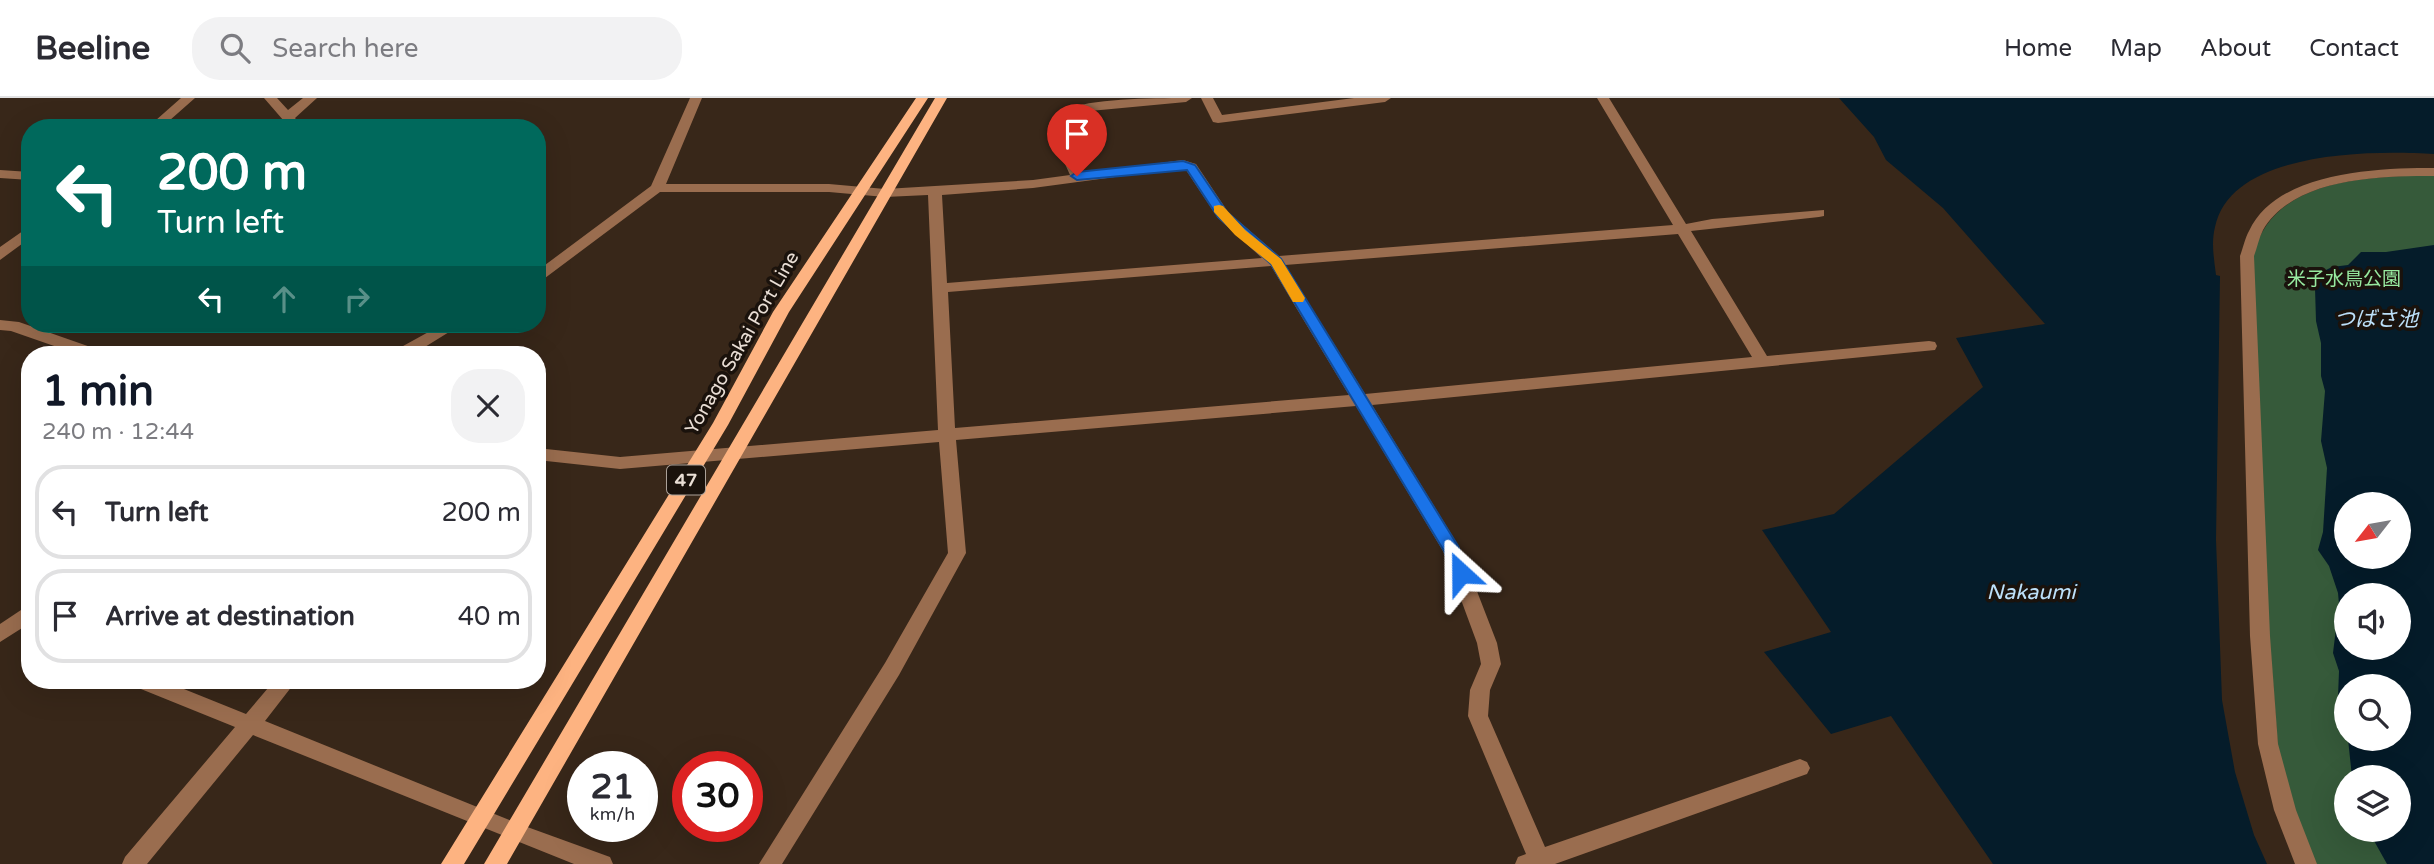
<!DOCTYPE html>
<meta charset="utf-8">
<style>
body{margin:0;font-family:"Varela Round","Noto Sans JP",sans-serif;background:#f2f2f3;color:#2b2b33;height:100vh;display:flex;flex-direction:column;font-size:26px;white-space:nowrap}
*{box-sizing:border-box;margin:0}
p{font-size:23px;color:#7c7c81}
.icon{flex:none;width:38px;height:38px;fill:none;stroke:currentColor;stroke-width:2;stroke-linecap:round;stroke-linejoin:round}
.map{position:relative;flex:1;overflow:hidden}
.details{position:absolute;left:21px;top:248px;width:525px;height:343px;display:flex;flex-direction:column;background:#fff;border-radius:28px;box-shadow:0 7px 28px #0002}
.details>*{flex:none}
.top-card{position:absolute;left:21px;top:21px;width:525px;height:214px;border-radius:28px;box-shadow:0 7px 28px #0002;background:#00695c;color:#fff;overflow:hidden}
.needle{width:46px;rotate:239deg}
.controls{position:absolute;left:2334px;top:394px;display:grid;gap:14px}
.controls a{display:grid;place-items:center;width:77px;height:77px;border-radius:50%;background:#fff;box-shadow:0 7px 28px #0002;font-size:35px}
.speed{position:absolute;left:567px;top:653px;display:flex;gap:14px;font-size:35px;font-weight:700;text-align:center}
.speed>*{display:grid;place-content:center;width:91px;height:91px;border-radius:50%;background:#fff;box-shadow:0 7px 28px #0002;line-height:1}
.speed small{font-size:18px;font-weight:400}
.speed .limit{border:10px solid #d22;background:#fff;color:#111}
.pin{position:absolute;display:grid;place-items:center;width:60px;height:60px;color:#fff;margin:-72px -30px;border-radius:50% 50% 50% 0;rotate:-45deg;box-shadow:0 0 7px #0007}
.pin .icon{rotate:45deg}
.me{position:absolute;width:77px;margin:-38px;rotate:336deg;stroke-linejoin:round;filter:drop-shadow(0 0 5px #0008)}
.turn{display:flex;align-items:center;gap:24px;height:147px;padding:0 21px;font-size:32px}
.turn .icon{width:91px;height:91px;stroke-width:2.5}
.turn b{display:block;font-size:49px;line-height:60px}
.lanes{display:flex;align-items:center;height:66px;padding:0 21px;background:#0003;justify-content:center;gap:35px;direction:ltr}
.lanes .off{opacity:.35}
.round{display:grid;place-items:center;flex:none;width:74px;height:74px;border-radius:28px;background:#f2f2f3}
.head{display:flex;align-items:center;justify-content:space-between;height:119px;padding:0 21px}
h1{font-size:42px;font-weight:700;line-height:52px;color:#111827}
ul{padding:0;list-style:none}
li{display:flex;align-items:center;gap:21px;height:94px;margin:0 14px 10px;padding:0 7px;border:4px solid #e1e1e2;border-radius:28px}
li div{flex:1}
li b{display:block;font-size:26px}
li em{font-style:normal}
header{display:flex;align-items:center;gap:42px;box-sizing:border-box;height:98px;padding:0 35px;background:#fff;border-bottom:2px solid #e1e1e2}
header strong{font-size:33px}
nav{display:flex;gap:38px;margin-inline-start:auto;font-size:24px}
.search{width:490px;height:63px;background:#f2f2f3;display:flex;align-items:center;gap:18px;box-sizing:border-box;padding:0 24px;border-radius:28px;color:#7c7c81;font-size:26px}
.map>svg:first-child{display:block}
.green{fill:#365a3a;fill-rule:evenodd}
.water{fill:#051c2a;fill-rule:evenodd}
.lines{fill:none;stroke-linecap:round;stroke-linejoin:round}
.minor{fill:#9a6d4f;fill-rule:evenodd}
.major{fill:#fdb381;fill-rule:evenodd}
.route{fill:#1a73e8;stroke:#114b97;stroke-width:2}
.slow{fill:#f59e0b}
.labels{text-anchor:middle;dominant-baseline:central;stroke-width:7;stroke-linejoin:round;paint-order:stroke}
.shield{fill:#1a120c;stroke:#aba199;stroke-width:2}
.shield-label{font-size:18px;font-weight:bold;fill:#e9ded5}
.park-label{font-size:19px;fill:#97eaa0;stroke:#1a120c}
.street-label{font-size:19px;fill:#e9ded5;stroke:#1a120c}
.water-label{font-size:21px;font-style:italic;fill:#bce0f9;stroke:#1a120c}
</style>
<header>
<strong>Beeline</strong>
<div class="search"><svg class="icon" aria-label="search" viewBox="0 0 24 24"><circle cx="10" cy="10" r="6"/><path d="M15 15l6 6"/></svg>Search here</div>
<nav><a>Home</a><a>Map</a><a>About</a><a>Contact</a></nav>
</header>
<div class="map">
<svg width="2434" height="766" viewBox="0 0 2434 766">
<rect width="100%" height="100%" fill="#382719"/>
<path class="green" d="M2434,77V766H2316L2293,715L2279,664L2266,495L2253,158C2272,79 2368,79 2434,77ZM2347,406H2399V458H2347ZM2347,497H2399V550H2347ZM2347,588H2399V640H2347ZM2347,679H2399V732H2347Z"/>
<path class="water" d="M1839,0H2434V56C2373,52 2231,52 2215,129C2211,145 2214,161 2216,177L2220,178L2216,442L2222,602L2235,674L2254,737L2267,766H1993L1891,618L1831,636L1764,554L1831,534L1762,432L1834,416L1983,289L1956,240L2045,226L1943,110L1886,62L1874,39Z
M2434,147V766H2387L2368,732H2399V679H2352L2348,641L2399,640V588H2347V634L2338,599L2339,573L2333,555L2339,506L2338,495L2329,468L2318,452L2323,434L2327,370L2321,343L2325,293L2321,278V245L2316,223L2315,190L2324,173L2332,169L2348,167L2361,154H2386ZM2347,406H2399V458H2347ZM2347,497H2399V550H2347Z"/>
<g class="lines">
<path class="minor" d="M181,0H195L161,30H147Z
M264,0H277L288,12L303,0H317L295,20L303,30H290Z
M690,0H702L666,86H829L885,91L1033,82L1070,77L1048,28C1054,22 1062,14 1070,10C1098,0 1161,0 1192,0L1186,4L1090,13L1079,16L1062,29L1083,75L1183,62L1196,66L1228,114L1279,158L1673,127L1597,0H1609L1686,126L1712,121L1824,112V118L1819,119L1691,133L1767,258L1929,243L1935,244L1937,248L1935,252L1372,307L1461,452L1497,545L1501,566L1490,592L1488,618L1545,749L1800,661L1807,664L1810,670L1807,676L1555,766H1515L1518,759L1526,756L1468,618L1470,592L1481,566L1477,545L1443,453L1356,308L956,342L966,455L899,577L782,766H759L885,565L948,455L939,344L620,371L537,362V350L620,359L938,332L928,97L885,99L829,94H660L537,186V173L651,88ZM1182,70L1186,72L1218,120L1262,160L947,185L942,97L1033,90ZM1678,136L1752,259L1365,296L1285,167ZM1271,168L1349,297L955,330L948,194Z
M1201,0H1213L1222,17L1354,0H1391L1385,4L1218,25L1213,24Z
M2434,70V78C2381,78 2294,79 2263,132C2259,140 2257,150 2254,158L2270,538L2278,646L2296,712L2317,766H2295L2274,712L2258,646L2250,538L2240,158C2243,150 2245,140 2249,133C2277,73 2378,70 2434,70Z
M0,72L30,74V82L0,80Z
M30,128V140L0,162V149Z
M0,222L19,224L102,253L104,257H80L11,233L0,232Z
M443,226H462L412,257H392L394,253Z
M30,506V525L0,544V526Z
M133,583H164L246,616L274,583H296L265,623L519,726L610,759L613,766H574L253,637L147,766H122L125,759L235,629L136,589Z"/>
<path class="major" d="M916,0H928L789,214L728,327L464,766H441L713,325L773,214Z
M935,0H947L507,766H484Z"/>
</g>
<path class="route" d="M1183,63L1195,67L1227,114L1281,161L1458,448L1469,475L1467,480H1455L1444,453L1271,166L1218,119L1187,72L1077,82L1071,78L1077,74Z"/>
<path class="slow" d="M1219,107L1223,108L1245,132L1281,161L1305,200L1303,204H1293L1271,166L1235,137L1214,114V108Z"/>
<g class="labels">
<rect class="shield" x="667" y="367.5" width="38" height="29" rx="5"/>
<g class="shield-label">
<text x="686" y="382">47</text>
</g>
<g class="park-label">
<text x="2344" y="181">米子水鳥公園</text>
</g>
<g class="street-label">
<text transform="translate(742 245) rotate(-60)">Yonago Sakai Port Line</text>
</g>
<g class="water-label">
<text x="2376" y="221">つばさ池</text>
<text x="2031" y="494">Nakaumi</text>
</g>
</g>
</svg>
<div class="controls">
<a><svg class="needle" viewBox="-14 -14 28 28"><path d="M0-13l5 13h-10z" fill="#e53935"/><path d="M0 13l5-13h-10z" fill="#7c7c81"/></svg></a>
<a><svg class="icon" aria-label="sound" viewBox="0 0 24 24"><path d="M4 9h4l5-4v14l-5-4H4zM17 9q2 3 0 6"/></svg></a>
<a><svg class="icon" aria-label="search" viewBox="0 0 24 24"><circle cx="10" cy="10" r="6"/><path d="M15 15l6 6"/></svg></a>
<a><svg class="icon" aria-label="layers" viewBox="0 0 24 24"><path d="M12 4l9 5-9 5-9-5zM3 14l9 5 9-5"/></svg></a>
</div>
<div class="speed"><div>21<small>km/h</small></div><div class="limit">30</div></div>
<div class="pin" style="left:1077px;top:78px;background:#d93025"><svg class="icon" aria-label="arrive" viewBox="0 0 24 24"><path d="M6 21V4h12l-3 4 3 4H6"/></svg></div>
<svg class="me" style="left:1461px;top:475px" viewBox="-20 -20 40 40"><path d="M0-17L14 15 0 8-14 15z" fill="#1a73e8" stroke="#fff" stroke-width="4"/></svg>
<div class="top-card">
<div class="turn"><svg class="icon" aria-label="left" viewBox="0 0 24 24"><path d="M17 20v-9H6M10 6l-5 5 5 5"/></svg><div><b>200 m</b>Turn left</div></div>
<div class="lanes"><svg class="icon" aria-label="left" viewBox="0 0 24 24"><path d="M17 20v-9H6M10 6l-5 5 5 5"/></svg><svg class="icon off" aria-label="ahead" viewBox="0 0 24 24"><path d="M12 20V5M6 11l6-6 6 6"/></svg><svg class="icon off" aria-label="right" viewBox="0 0 24 24"><path d="M7 20v-9h11M14 6l5 5-5 5"/></svg></div>
</div>
<section class="details">
<div class="head"><div><h1>1 min</h1><p>240 m · 12:44</p></div><a class="round"><svg class="icon" aria-label="close" viewBox="0 0 24 24"><path d="M6 6l12 12M18 6L6 18"/></svg></a></div>
<ul>
<li><svg class="icon" aria-label="left" viewBox="0 0 24 24"><path d="M17 20v-9H6M10 6l-5 5 5 5"/></svg><div><b>Turn left</b></div><em>200 m</em></li>
<li><svg class="icon" aria-label="arrive" viewBox="0 0 24 24"><path d="M6 21V4h12l-3 4 3 4H6"/></svg><div><b>Arrive at destination</b></div><em>40 m</em></li>
</ul>
</section>
</div>
